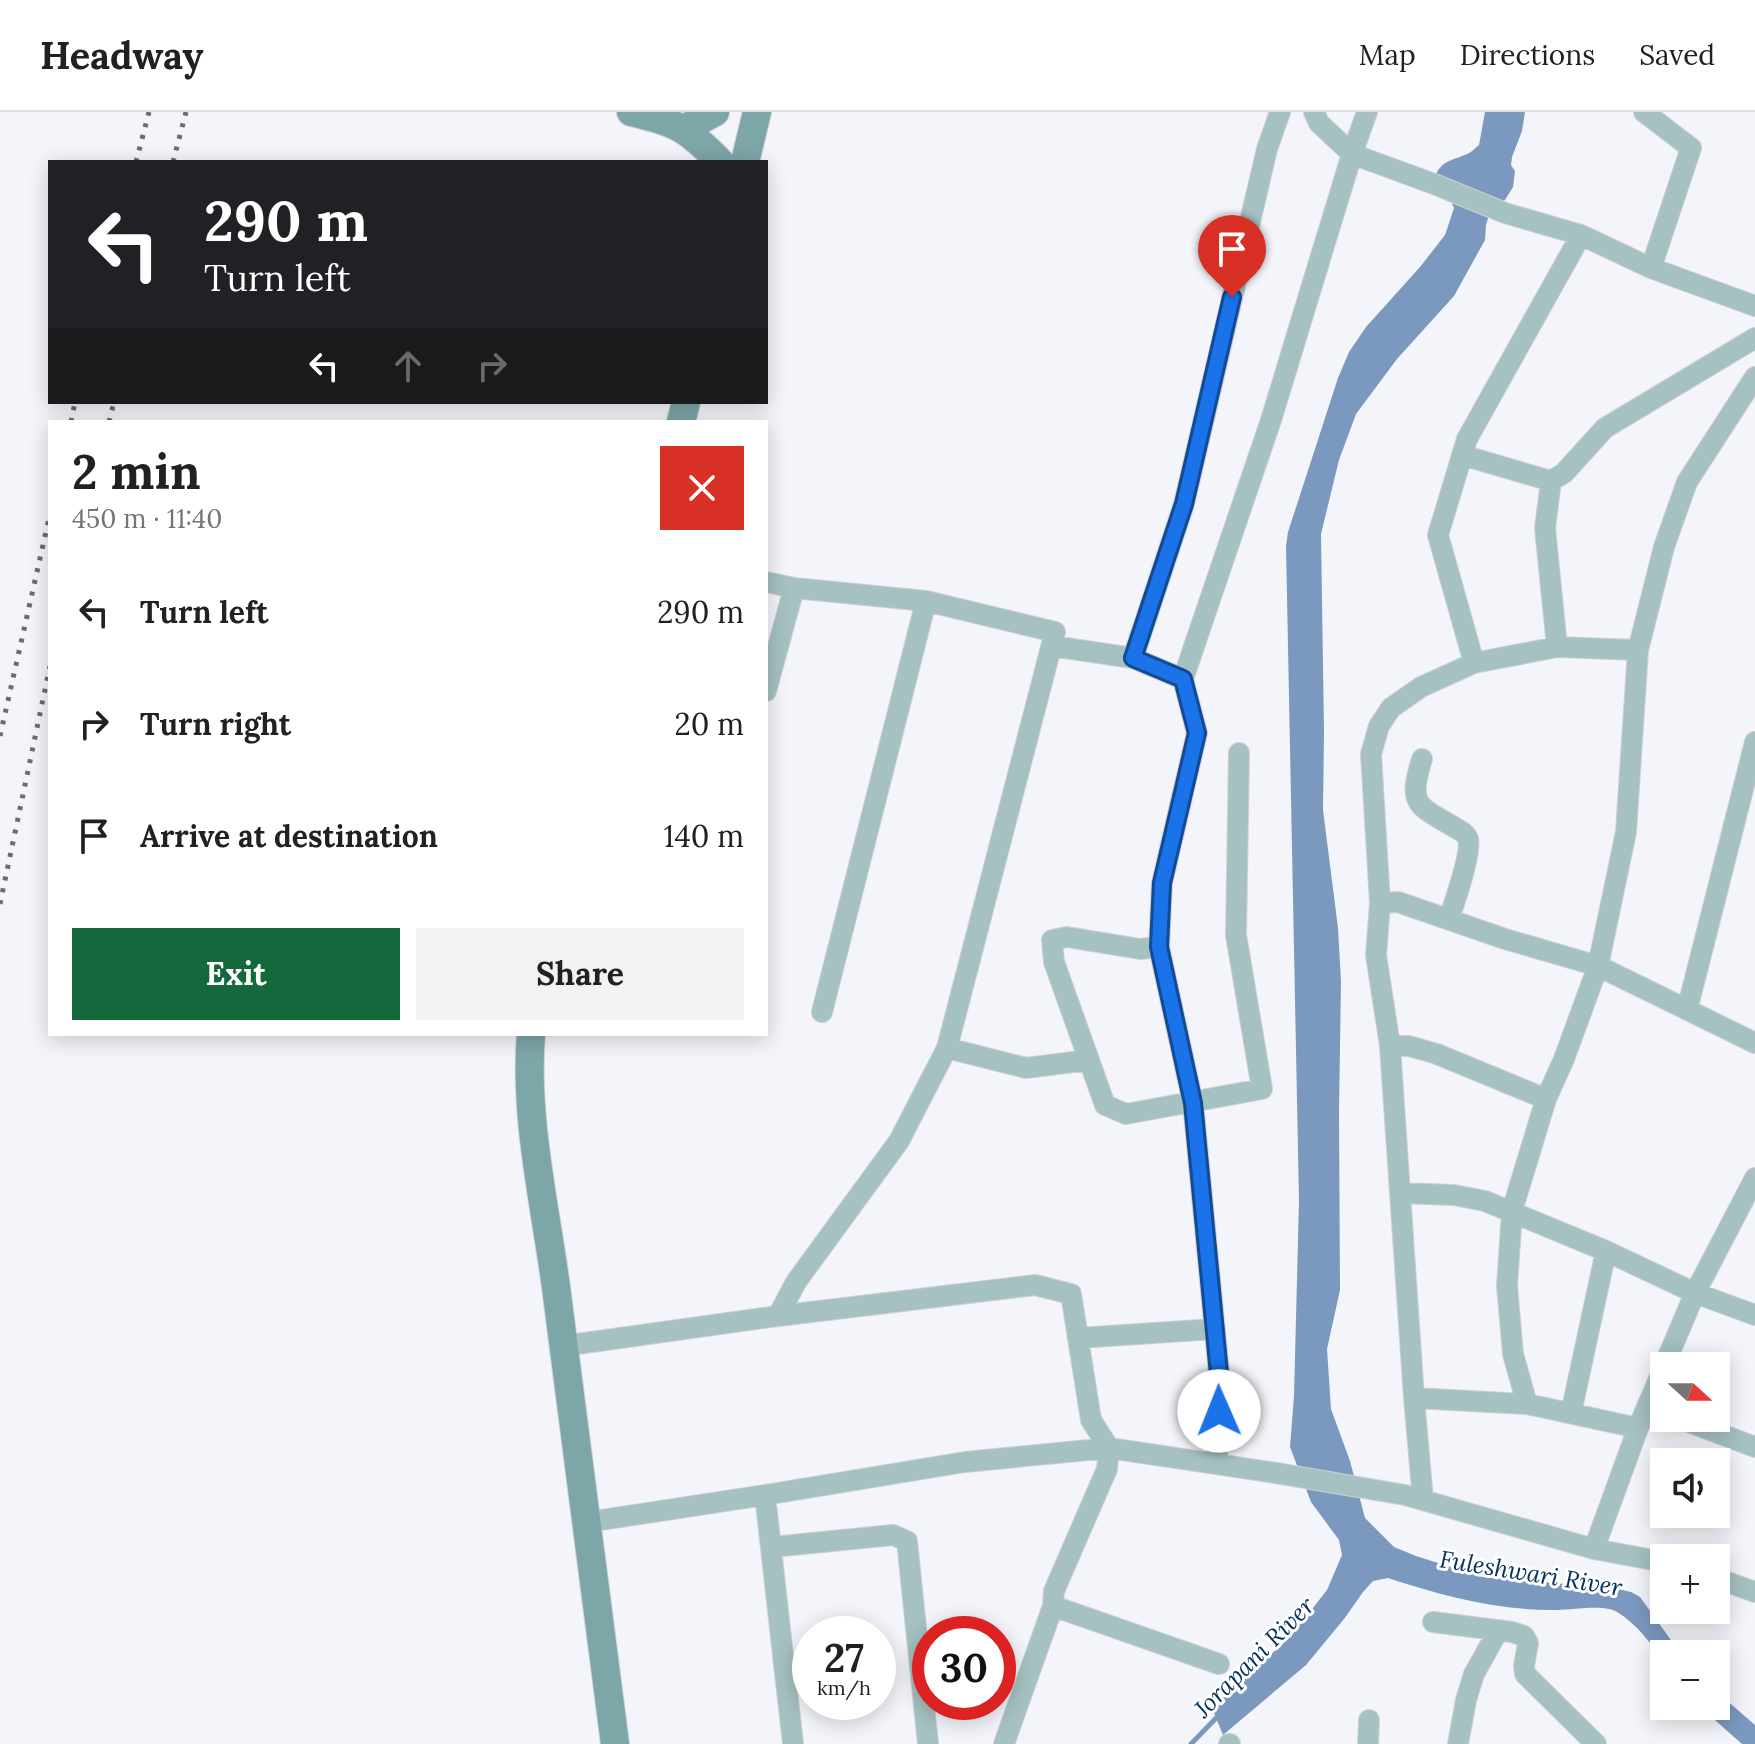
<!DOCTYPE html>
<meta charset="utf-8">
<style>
body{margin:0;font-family:Lora,serif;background:#f2f2f2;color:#202124;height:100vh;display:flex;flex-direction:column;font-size:30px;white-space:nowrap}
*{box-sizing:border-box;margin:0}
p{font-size:26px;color:#757577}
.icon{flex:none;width:44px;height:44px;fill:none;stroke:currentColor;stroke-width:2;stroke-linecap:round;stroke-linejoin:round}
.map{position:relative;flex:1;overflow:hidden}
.side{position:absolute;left:48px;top:308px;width:720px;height:616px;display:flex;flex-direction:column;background:#fff;border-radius:0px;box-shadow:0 4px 20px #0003}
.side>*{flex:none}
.top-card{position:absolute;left:48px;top:48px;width:720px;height:244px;border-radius:0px;box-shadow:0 4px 20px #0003;background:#202124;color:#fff;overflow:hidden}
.needle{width:52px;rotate:111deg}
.controls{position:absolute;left:1650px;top:1240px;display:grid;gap:16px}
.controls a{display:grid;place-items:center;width:80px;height:80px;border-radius:0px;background:#fff;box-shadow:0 4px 20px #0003;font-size:40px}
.speed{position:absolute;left:792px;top:1504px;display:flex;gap:16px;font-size:40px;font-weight:700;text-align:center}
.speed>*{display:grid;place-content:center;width:104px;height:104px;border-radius:50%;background:#fff;box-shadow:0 4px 20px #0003;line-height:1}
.speed small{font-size:20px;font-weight:400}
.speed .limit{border:12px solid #d22;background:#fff;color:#111}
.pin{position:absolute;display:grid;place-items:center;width:68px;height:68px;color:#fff;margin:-82px -34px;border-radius:50% 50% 50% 0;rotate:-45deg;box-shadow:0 0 8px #0007}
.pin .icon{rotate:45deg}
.me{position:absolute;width:88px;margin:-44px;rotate:359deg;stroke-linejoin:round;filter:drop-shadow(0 0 6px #0008)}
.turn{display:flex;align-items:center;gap:28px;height:168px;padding:0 24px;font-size:36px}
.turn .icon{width:104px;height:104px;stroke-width:2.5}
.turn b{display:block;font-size:56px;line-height:68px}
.lanes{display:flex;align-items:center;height:76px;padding:0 24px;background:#0003;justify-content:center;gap:40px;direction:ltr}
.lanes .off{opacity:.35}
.round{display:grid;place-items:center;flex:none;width:84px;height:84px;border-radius:0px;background:#f2f2f2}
.overview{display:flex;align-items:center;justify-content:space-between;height:136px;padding:0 24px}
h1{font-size:48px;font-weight:700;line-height:60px}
.action{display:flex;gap:16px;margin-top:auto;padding:16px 24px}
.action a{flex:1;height:92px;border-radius:0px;background:#13693b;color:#fff;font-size:32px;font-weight:700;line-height:92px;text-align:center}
.action a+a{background:#f2f2f2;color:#202124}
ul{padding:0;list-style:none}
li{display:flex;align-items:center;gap:24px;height:112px;padding:0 24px}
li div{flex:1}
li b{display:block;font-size:30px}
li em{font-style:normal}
header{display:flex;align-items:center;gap:48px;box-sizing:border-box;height:112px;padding:0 40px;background:#fff;border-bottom:2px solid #e0e0e0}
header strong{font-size:38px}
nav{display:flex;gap:44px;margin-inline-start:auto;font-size:28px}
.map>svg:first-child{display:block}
.water{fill:#7b98bf}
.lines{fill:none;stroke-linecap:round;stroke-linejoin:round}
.stream{stroke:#7b98bf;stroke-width:5}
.street-casing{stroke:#cfcfd4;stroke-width:22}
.secondary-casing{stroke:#cfcfd4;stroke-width:30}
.street{stroke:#a5c1c1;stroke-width:20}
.secondary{stroke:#7da6a8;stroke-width:28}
.rail{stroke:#6c6c6f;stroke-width:5;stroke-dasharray:4 8;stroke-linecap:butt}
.route-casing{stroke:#114b97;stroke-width:20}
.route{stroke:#1a73e8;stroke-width:14}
.labels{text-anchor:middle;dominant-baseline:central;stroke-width:6;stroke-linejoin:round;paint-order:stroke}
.water-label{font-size:24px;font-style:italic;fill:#073161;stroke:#fff}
</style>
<header>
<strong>Headway</strong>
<nav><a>Map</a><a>Directions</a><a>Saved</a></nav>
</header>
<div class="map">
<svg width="1755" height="1632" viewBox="0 0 1755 1632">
<rect width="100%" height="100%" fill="#f4f5fa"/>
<path class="water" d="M1485,0H1525L1522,19L1512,45L1511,53L1515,59L1513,75L1505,88L1491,96L1486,113L1485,128L1454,184L1397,247L1356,302L1339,348L1321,422L1324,620L1323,698L1338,816L1341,869L1339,1000L1340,1178L1327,1237L1331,1297L1350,1349L1365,1406L1394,1435L1416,1444L1482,1465L1614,1476L1631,1480L1640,1485L1681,1542H1664V1549C1651,1532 1636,1511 1617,1500C1604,1492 1574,1498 1557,1498C1499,1499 1443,1484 1388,1466L1373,1469L1363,1480L1344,1507L1306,1553L1223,1623L1212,1596L1291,1524L1327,1478L1342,1443L1339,1428L1311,1390L1290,1335L1294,1284L1299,1089L1286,434L1288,420L1338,266L1349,240L1366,215L1420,155L1445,123L1454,96L1448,83L1434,67C1441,47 1453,49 1469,41C1473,39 1476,35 1479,33Z
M1716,1579L1755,1613V1632H1742L1699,1594H1716Z"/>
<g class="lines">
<path class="stream" d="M1191,1632L1221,1601"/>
<g class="street-casing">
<path id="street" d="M1314,0L1319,11L1352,42L1434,72L1505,101L1581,123L1651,156L1755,194
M1644,0L1691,36L1651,156
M1462,343L1551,369L1564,361L1605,316L1755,226
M1551,369L1545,416L1557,535
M766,470L794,476L926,489L1055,520L947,936L899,1029L796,1170L778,1204
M1052,534L1133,546L1183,567
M1133,546L1184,392L1267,37L1280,0
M1474,551L1438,423L1467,327L1581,123
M766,579L794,476
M1422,647C1408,692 1416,693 1454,715C1459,718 1466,721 1468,727C1472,740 1454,792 1449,807
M1380,791L1398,790L1505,827L1598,854L1755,931
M1159,835L1140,837L1067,825L1052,828L1054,850L1105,993L1126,1002L1262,977L1236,823L1239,641
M1687,898L1755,630
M822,900L926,489
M1390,934H1409L1437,942L1546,987
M947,936L1026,956L1089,948
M1400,1081L1454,1083L1485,1089L1606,1139L1695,1181L1755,1203
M1078,1226L1215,1217
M563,1234L778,1204L1035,1173L1071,1182L1091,1308L1109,1336L1107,1357L1054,1479L1053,1494L1004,1632
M1664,1254L1695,1181L1755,1066
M1414,1286L1527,1292L1638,1316
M1527,1292L1513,1242L1507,1174L1512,1099L1546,987L1564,947L1598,854L1626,720L1638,538L1664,435L1687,370L1755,265
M1571,1301L1606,1139
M1678,1306L1755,1335
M1217,1352L1220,1272L1193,991L1159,835L1162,771L1197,621L1183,567L1271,308L1352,42L1367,0
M765,1383L965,1350L1109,1336L1276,1361L1405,1383L1594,1437L1664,1450
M1423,1388L1414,1286L1390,934L1376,843L1380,791L1371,642L1379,614L1391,596L1421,575L1474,551L1557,535L1638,538
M588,1410L765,1383L793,1632
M772,1435L893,1423L907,1429L928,1632
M1594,1437L1638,1316L1664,1255
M1716,1466L1755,1480
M1053,1494L1219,1552
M1433,1510L1512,1520L1524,1524L1528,1531L1524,1554L1525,1562L1596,1632
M1229,1632H1230
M1368,1632L1369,1608
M1458,1632L1466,1588L1474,1562L1498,1519"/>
</g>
<g class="secondary-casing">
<path id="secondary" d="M631,0C677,11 686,15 720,50
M684,17L715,0
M745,50L757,0
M681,310L686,290
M531,922C524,1005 545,1093 556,1175C576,1327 596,1479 615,1632"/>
</g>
<use href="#street" class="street"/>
<use href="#secondary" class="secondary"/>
<path class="rail" d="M136,50L149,0
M173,50L186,0
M71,310L75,290
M109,310L114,290
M0,624L50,402
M0,792L50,554"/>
</g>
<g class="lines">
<g class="route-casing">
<path id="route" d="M1219,1299L1220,1272L1193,991L1159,835L1162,771L1197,621L1183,567L1133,546L1184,392L1232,185"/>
</g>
<use href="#route" class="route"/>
</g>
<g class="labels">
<g class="water-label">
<text transform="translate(1531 1461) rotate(9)">Fuleshwari River</text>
<text transform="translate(1254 1545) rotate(-45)">Jorapani River</text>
</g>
</g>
</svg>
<div class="controls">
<a><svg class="needle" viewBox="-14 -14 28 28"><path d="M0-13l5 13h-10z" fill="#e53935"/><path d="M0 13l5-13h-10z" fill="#757577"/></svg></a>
<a><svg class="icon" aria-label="sound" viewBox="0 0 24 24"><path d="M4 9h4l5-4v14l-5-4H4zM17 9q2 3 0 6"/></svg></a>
<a>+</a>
<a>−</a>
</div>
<div class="speed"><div>27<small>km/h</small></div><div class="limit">30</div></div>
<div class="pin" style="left:1232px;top:185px;background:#d93025"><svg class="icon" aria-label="arrive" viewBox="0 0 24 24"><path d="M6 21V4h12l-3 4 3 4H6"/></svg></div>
<svg class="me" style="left:1219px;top:1299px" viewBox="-20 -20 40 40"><circle r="19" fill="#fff"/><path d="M0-13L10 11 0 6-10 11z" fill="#1a73e8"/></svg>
<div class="top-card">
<div class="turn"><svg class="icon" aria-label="left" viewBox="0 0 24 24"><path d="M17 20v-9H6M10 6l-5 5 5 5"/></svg><div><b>290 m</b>Turn left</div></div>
<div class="lanes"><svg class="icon" aria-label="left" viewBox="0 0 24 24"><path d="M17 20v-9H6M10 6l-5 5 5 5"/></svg><svg class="icon off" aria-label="ahead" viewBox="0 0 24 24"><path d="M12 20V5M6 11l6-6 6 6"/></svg><svg class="icon off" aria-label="right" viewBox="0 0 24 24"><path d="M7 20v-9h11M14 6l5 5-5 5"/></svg></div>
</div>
<section class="side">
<div class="overview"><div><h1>2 min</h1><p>450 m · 11:40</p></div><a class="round" style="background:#d93025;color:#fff"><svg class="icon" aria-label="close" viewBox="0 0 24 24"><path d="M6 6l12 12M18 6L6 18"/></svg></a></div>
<ul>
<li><svg class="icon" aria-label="left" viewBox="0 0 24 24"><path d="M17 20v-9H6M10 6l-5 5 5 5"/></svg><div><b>Turn left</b></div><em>290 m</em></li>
<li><svg class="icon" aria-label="right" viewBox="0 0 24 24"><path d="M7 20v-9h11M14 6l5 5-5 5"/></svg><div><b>Turn right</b></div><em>20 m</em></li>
<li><svg class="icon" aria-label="arrive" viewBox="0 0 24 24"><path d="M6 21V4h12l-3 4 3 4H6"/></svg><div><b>Arrive at destination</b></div><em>140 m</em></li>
</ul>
<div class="action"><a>Exit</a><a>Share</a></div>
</section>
</div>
